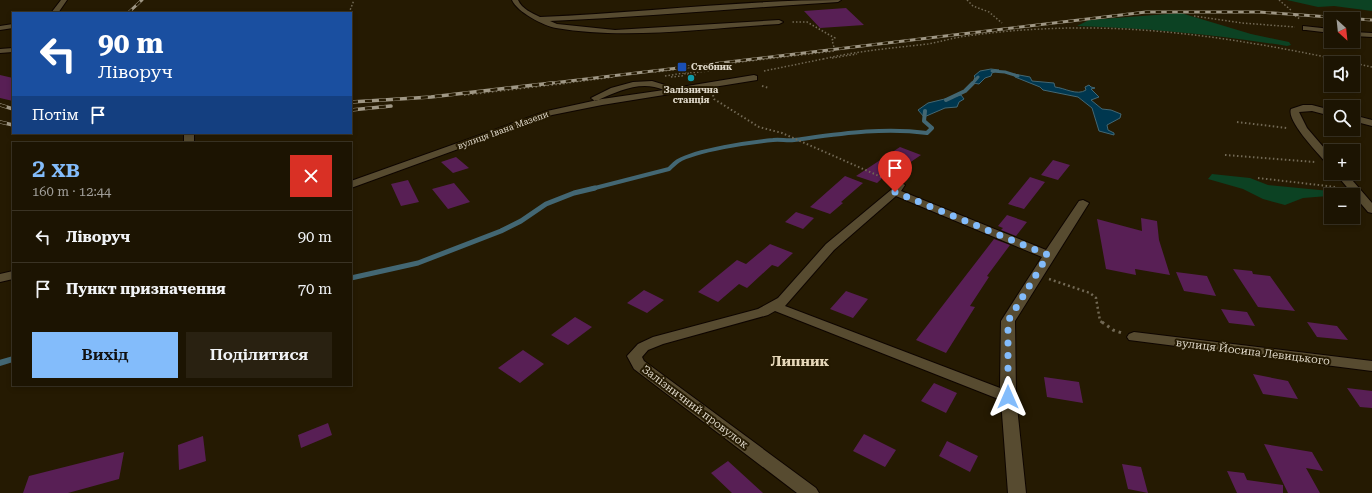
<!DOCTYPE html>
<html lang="uk">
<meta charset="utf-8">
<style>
body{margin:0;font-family:"Roboto Serif",serif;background:#292111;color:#f1f3f6;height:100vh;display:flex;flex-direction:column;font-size:15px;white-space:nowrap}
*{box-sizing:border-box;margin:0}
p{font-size:13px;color:#a09e99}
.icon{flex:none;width:22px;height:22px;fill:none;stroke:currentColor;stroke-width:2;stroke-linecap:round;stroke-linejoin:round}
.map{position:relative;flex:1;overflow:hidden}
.sheet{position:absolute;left:12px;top:142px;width:340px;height:244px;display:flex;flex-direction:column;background:#1c1402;border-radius:0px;box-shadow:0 2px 6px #0003,0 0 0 1px #3a3324}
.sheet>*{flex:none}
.top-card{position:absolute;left:12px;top:12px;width:340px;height:122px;border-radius:0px;box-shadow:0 2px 6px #0003,0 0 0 1px #3a3324;background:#1a4fa0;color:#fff;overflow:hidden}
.needle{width:26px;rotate:153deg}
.tools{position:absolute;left:1324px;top:12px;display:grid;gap:8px}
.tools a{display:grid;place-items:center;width:36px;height:36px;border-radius:0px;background:#1c1402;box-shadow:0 2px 6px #0003,0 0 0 1px #3a3324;font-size:20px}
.pin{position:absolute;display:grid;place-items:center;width:34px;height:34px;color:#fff;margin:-41px -17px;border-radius:50% 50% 50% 0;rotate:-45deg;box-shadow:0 0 4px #0007}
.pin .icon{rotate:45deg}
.me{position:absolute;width:44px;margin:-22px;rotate:0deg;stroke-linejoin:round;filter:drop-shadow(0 0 3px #0008)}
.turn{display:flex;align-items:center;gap:14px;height:84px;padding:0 20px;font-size:18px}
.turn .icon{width:52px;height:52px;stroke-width:2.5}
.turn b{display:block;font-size:28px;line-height:34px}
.then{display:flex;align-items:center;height:38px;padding:0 20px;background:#0003;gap:8px;font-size:15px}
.round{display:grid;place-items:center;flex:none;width:42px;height:42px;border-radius:0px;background:#292111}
.overview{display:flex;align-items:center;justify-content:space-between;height:68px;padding:0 20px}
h1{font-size:24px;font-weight:600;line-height:30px;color:#83bcfb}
.action{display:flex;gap:8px;margin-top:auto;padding:8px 20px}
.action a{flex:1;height:46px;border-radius:0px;background:#83bcfb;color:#111;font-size:16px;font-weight:600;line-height:46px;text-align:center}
.action a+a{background:#292111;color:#f1f3f6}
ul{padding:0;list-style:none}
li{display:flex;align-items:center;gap:12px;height:52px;padding:0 20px;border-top:1px solid #3a3324}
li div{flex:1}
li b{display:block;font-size:15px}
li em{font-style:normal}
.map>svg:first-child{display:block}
.green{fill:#0c4223}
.water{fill:#00374f;stroke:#436773}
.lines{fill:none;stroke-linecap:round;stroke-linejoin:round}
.stream-far3{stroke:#436773;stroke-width:3}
.stream-far2{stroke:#436773;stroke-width:4}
.stream-far1{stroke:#436773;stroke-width:5}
.stream{stroke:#436773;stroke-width:6}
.building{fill:#581f55}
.minor-casing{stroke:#0e0500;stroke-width:2}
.path-far3{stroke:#726955;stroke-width:1.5;stroke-dasharray:1.5 2;stroke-linecap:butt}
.path-far2{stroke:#726955;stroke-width:2;stroke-dasharray:1.5 2.5;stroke-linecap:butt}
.path-far1{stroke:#726955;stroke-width:2.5;stroke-dasharray:2 3;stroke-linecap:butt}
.path{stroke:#726955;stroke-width:3;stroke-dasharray:2.5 4;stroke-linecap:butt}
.minor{fill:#574b30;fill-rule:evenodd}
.rail-far1-casing{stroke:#9f9785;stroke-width:3}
.rail-casing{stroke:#9f9785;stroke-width:3.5}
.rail-far1{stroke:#251a02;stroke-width:2;stroke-dasharray:5.5;stroke-linecap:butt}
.rail{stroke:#251a02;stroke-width:2.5;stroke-dasharray:7;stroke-linecap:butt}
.route{stroke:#83bcfb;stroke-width:7;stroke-dasharray:0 12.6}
.transit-dot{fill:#1a4fb4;stroke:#251a02;stroke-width:1.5}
.culture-dot{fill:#0f9aa8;stroke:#251a02;stroke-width:1.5}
.labels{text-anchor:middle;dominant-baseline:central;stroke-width:4;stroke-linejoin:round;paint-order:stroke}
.far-poi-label{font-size:9px;font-weight:bold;fill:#ded7c8;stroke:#251a02;text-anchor:start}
.far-street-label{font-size:9px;fill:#ded7c8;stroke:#251a02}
.street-label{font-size:11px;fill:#ded7c8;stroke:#251a02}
.near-neighbourhood-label{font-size:14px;font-weight:bold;fill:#e7d8ba;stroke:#251a02}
</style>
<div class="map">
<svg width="1372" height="493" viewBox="0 0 1372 493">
<rect width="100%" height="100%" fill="#251a02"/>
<path class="green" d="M1287,0H1372V11L1334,6L1318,7Z
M1181,13L1251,34L1289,42L1291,45L1287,46C1218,35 1148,28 1077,26L1089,20Z
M1212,174L1250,178L1268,185L1330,191L1328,196L1303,198L1285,205L1263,199L1243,189L1208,179Z"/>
<path class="water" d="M991,69L999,70L992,73L991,76L985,78L979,84L973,83L975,77L974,76L980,71Z
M1014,74L1030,77L1032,81L1054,83L1055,87C1065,88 1077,96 1086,90L1085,87L1089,85L1091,87L1095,88L1091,89L1099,97L1091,100L1102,109L1111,110L1121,114L1120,118L1107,125L1108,130L1114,133V135L1099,131L1092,108L1078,97L1043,90L1040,87L1015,77Z
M961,95L964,99L959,102L957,107L945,108L924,117L918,110L928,103Z"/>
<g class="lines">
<path class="stream-far3" d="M992,71L1005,72L1018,76
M972,84L978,77"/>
<path class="stream-far2" d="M946,100L965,91L973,83
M591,189L669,169C672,166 675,163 678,161C696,150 751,142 773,140C780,139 787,141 794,140C839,134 882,127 927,133L932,128L924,121L925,111"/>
<path class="stream-far1" d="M351,278L418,263L501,231L521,221L546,204L574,193L595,188"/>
<path class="stream" d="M0,363L13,359"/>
</g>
<path class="building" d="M846,8L864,25L820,28L804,11Z
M0,75L13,78V101L0,98Z
M900,147L921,155L893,174L889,172L877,183L856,176Z
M456,157L469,168L453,173L441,162Z
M1053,160L1070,165L1058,180L1041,175Z
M845,176L863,183L841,202L843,203L830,214L810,207Z
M1030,177L1045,182L1024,209L1008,204Z
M408,180L419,202L401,206L391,184Z
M454,183L470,202L448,209L432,189Z
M796,212L814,218L803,229L785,222Z
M1007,215L1027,222L1016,236L1001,230L1003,228L998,226Z
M1141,218L1157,221L1159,240L1170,275L1135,269L1136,275L1106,269L1097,219L1142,231Z
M994,239L1010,245L987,276L989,277L970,306L975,307L946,353L916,340Z
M770,244L793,253L778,267L772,265L747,288L739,284L718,302L698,292L737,260L746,264Z
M1233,269L1252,271L1253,274L1270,276L1295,311L1258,307Z
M1176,272L1207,276L1216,296L1184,291Z
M644,290L664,300L647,313L627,303Z
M846,291L868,299L853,318L830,309Z
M1221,309L1247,312L1255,326L1229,323Z
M575,317L592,327L568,345L551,335Z
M1307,322L1337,326L1348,340L1317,337Z
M523,350L544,364L520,383L498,368Z
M1253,374L1288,381L1298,399L1263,394Z
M1044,377L1079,382L1083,403L1047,397Z
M934,383L957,393L946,413L921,401Z
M1347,388L1372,391V408L1360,407Z
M328,423L332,435L301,448L298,435Z
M864,434L896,450L885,467L853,451Z
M203,436L206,461L179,470L178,445Z
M947,441L978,456L970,472L939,456Z
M1264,444L1312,452L1323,471L1306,468L1320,493H1288Z
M124,452L119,479L68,493H23L29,476Z
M728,461L763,493H732L711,473Z
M1122,464L1141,467L1148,493L1128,489Z
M1227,471L1244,473L1247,480L1283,485V493H1237Z"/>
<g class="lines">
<g class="minor-casing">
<path id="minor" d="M61,0H67L58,13H51Z
M512,0H518C522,9 532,13 540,17C641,13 741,0 841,0L838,2C742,8 646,17 550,21L557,24L615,30L779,20L783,22L779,24C708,28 626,40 556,28C544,26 517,12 512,0Z
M13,24V28L0,30V26Z
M1303,26L1331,29V33L1306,30H1303Z
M1353,32L1372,33V37L1353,36Z
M13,48V52L0,53V49Z
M754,75L757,76V80L602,105L552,115L351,188V181L547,111L602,99L664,90C641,80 619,91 598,100L595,101L591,98L611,88L633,82L652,81L675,88Z
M1303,105H1312L1331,110V116L1312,111L1299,112L1307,128L1331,156V165L1327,164C1319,154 1286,121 1291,109Z
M1353,115L1372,120V126L1353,121Z
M184,133H194V143H184Z
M1335,173H1346L1372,203V213L1368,212Z
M900,182L905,185L901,191L1046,250L1079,201L1083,200L1089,203L1015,321L1016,397L1026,493H1008L1001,400L775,311L768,315L663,344L648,350L642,357L644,361L816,488L819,493H797L634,369L627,356L638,344L653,337L758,309L778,298L826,244L891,190L896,183ZM896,196L1042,257L1001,321L1000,388L785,306L834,250Z
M13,271V279L0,282V274Z
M1134,332L1372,361V371L1129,340L1127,337L1129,334Z"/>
</g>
<path class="path-far3" d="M967,0L973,6L989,12L1002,23
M1279,0L1292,11
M349,13L354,0
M1292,14L1300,19
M1194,16L1242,23L1295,27
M832,58L857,54
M823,59C857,51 893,48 928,44C939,42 949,39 960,37C987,33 1015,30 1042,29C1153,23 1264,43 1372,67
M683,69L688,75
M764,71L823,59
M655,72L835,51L832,40L835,38L833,37L807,22H791
M690,73L716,70
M665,76L684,73
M671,77L682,76L686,73L696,75
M559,84L614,77"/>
<path class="path-far2" d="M762,86L769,88
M464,95L567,83
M713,95L714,99L759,127L782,133L888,180
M1237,122L1287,128
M1225,155L1315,162
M1258,178L1336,187"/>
<path class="path-far1" d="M1049,279L1090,293L1096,298L1100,321L1103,323"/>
<path class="path" d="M1102,322L1113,330L1122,333"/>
<use href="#minor" class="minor"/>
<g class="rail-far1-casing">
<path id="rail-far1" d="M128,13L142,0
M544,84L1146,12H1259L1372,20"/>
</g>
<g class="rail-casing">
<path id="rail" d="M351,102L431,97L552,83
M0,105L13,109
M351,110L391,106
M0,122L13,125"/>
</g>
<use href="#rail-far1" class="rail-far1"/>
<use href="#rail" class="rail"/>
</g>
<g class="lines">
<path class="route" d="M895,192L1048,255L1008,321V397"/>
</g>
<rect class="transit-dot" x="677" y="62" width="10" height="10" rx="2"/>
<circle class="culture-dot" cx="691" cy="78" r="4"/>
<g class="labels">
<g class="far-poi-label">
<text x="691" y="67">Стебник</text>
<text x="691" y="90" text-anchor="middle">Залізнична<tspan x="691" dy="10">станція</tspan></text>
</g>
<g class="far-street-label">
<text transform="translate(503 130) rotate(-20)">вулиця Івана Мазепи</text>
</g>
<g class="street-label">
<text transform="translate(1253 352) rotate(7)">вулиця Йосипа Левицького</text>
<text transform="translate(695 407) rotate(37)">Залізничний провулок</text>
</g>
<g class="near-neighbourhood-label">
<text x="800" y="361">Липник</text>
</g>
</g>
</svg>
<div class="tools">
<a><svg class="needle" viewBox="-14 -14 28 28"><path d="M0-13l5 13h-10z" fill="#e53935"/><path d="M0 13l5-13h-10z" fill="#a09e99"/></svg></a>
<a><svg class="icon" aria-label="sound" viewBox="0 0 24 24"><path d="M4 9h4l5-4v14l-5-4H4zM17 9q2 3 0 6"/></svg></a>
<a><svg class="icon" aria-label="search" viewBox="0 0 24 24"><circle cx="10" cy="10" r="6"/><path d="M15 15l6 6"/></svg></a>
<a>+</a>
<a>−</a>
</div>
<div class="pin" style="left:895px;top:192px;background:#d93025"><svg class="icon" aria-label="arrive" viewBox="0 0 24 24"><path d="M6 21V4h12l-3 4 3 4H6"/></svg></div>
<svg class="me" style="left:1008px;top:397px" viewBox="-20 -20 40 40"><path d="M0-17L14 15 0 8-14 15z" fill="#83bcfb" stroke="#fff" stroke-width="4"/></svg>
<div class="top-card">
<div class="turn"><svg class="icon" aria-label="left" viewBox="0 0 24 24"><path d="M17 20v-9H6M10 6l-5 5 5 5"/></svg><div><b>90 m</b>Ліворуч</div></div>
<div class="then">Потім<svg class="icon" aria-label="arrive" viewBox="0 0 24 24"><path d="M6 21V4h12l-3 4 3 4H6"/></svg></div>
</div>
<section class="sheet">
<div class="overview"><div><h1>2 хв</h1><p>160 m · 12:44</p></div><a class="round" style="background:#d93025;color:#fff"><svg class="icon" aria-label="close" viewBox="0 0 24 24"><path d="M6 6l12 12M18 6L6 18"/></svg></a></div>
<ul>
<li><svg class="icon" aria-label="left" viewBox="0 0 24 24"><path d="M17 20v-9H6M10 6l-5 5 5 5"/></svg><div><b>Ліворуч</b></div><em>90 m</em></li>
<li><svg class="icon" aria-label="arrive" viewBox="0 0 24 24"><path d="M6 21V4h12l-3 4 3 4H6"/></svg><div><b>Пункт призначення</b></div><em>70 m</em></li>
</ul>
<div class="action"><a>Вихід</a><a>Поділитися</a></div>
</section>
</div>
